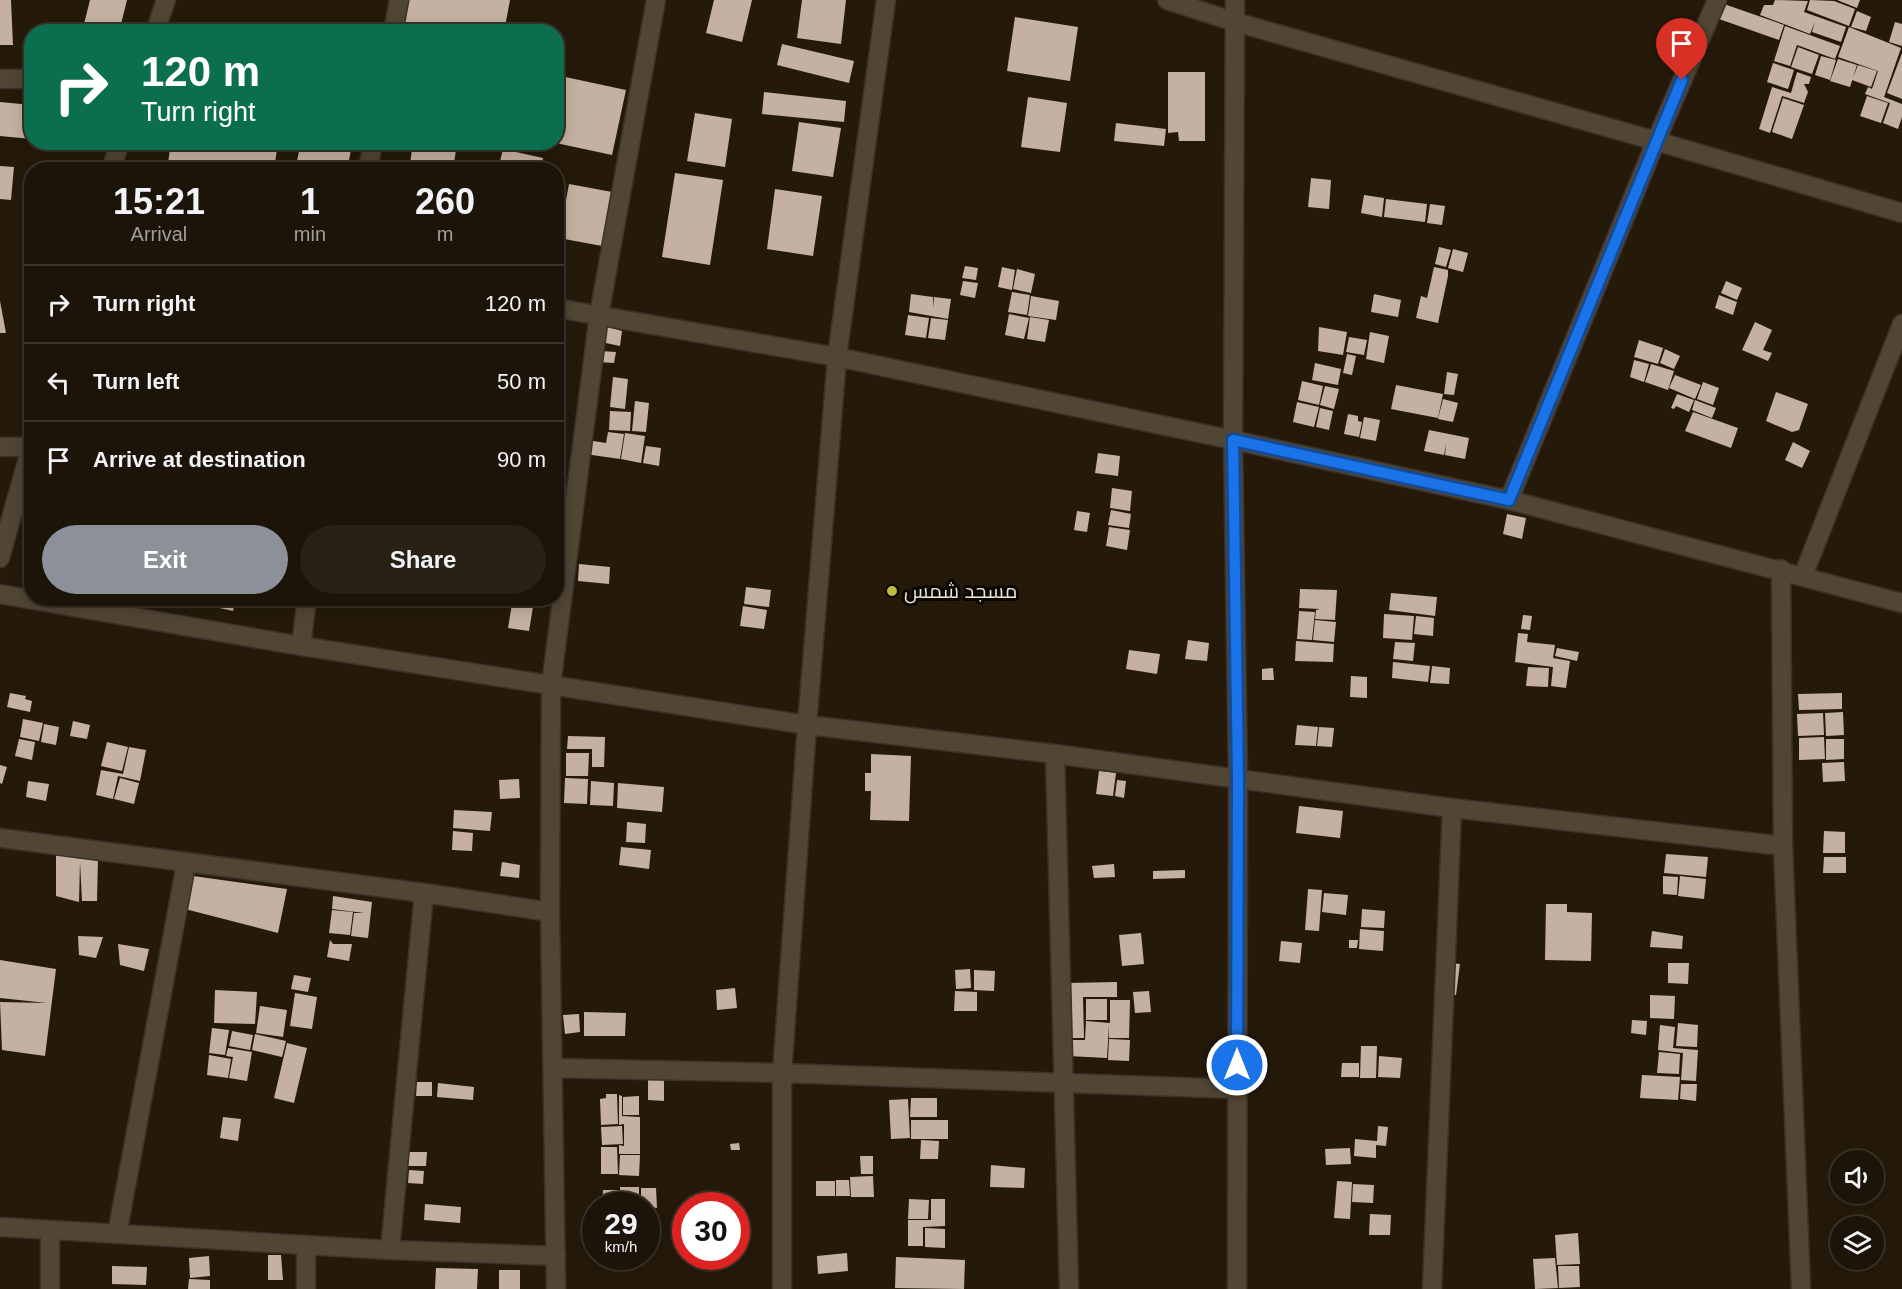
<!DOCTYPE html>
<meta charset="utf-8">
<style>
body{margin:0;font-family:Helvetica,Cairo,sans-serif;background:#292116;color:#f1f3f6;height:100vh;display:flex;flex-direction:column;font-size:22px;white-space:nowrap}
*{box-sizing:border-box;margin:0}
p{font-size:20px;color:#a09e9c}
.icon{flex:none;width:33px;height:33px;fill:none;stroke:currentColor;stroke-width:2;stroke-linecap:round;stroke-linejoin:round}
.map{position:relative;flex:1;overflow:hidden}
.drawer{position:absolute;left:24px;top:162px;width:540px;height:444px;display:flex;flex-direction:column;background:#1c1408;border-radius:24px;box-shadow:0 3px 15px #0003,0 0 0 2px #3a3329}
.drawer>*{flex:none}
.top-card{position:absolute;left:24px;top:24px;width:540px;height:126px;border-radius:24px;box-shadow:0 3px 15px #0003,0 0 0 2px #3a3329;background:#0b6e4f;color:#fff;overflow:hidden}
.fabs{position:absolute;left:1830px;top:1150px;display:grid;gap:12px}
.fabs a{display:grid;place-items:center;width:54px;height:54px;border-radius:50%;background:#1c1408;box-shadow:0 3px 15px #0003,0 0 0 2px #3a3329;font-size:30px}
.speed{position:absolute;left:582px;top:1192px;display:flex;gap:12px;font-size:30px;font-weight:700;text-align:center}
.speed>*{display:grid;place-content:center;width:78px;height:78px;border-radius:50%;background:#1c1408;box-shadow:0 3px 15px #0003,0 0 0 2px #3a3329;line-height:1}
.speed small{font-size:15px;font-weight:400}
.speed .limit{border:9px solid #d22;background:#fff;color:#111}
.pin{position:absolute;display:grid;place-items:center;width:51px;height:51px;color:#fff;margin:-62px -26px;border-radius:50% 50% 50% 0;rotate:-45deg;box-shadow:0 0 6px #0007}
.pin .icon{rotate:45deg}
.me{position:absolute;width:66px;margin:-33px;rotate:0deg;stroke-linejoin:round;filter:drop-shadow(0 0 4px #0008)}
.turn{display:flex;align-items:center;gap:21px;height:126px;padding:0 18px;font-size:27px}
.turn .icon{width:78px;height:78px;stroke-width:2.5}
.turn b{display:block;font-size:42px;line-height:51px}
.eta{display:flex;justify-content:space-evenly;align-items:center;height:102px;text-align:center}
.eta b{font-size:36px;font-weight:800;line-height:42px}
.button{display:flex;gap:12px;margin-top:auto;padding:12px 18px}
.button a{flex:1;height:69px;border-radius:36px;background:#8c9099;color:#fff;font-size:24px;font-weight:800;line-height:69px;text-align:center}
.button a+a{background:#292116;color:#f1f3f6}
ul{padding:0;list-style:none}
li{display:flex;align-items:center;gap:18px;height:78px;padding:0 18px;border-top:2px solid #3a3329}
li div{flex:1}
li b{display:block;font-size:22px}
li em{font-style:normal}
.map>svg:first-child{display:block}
.building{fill:#c5b1a2}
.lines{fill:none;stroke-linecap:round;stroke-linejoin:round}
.minor-casing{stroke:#3a312b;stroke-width:21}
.minor{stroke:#514534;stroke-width:18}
.route-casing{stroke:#114b97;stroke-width:15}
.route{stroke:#1a73e8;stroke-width:10}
.poi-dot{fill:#c0be41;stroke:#0a0602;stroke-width:2}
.labels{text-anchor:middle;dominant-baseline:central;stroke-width:6;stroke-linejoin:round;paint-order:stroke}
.poi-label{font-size:20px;fill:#eae3d9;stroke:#0a0602;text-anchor:start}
</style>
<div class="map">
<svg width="1902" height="1289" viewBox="0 0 1902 1289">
<rect width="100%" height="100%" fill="#251a0a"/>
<path class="building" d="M0,0H11L13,45H0Z
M90,0H127L119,32H82Z
M408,0H510L504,32H401Z
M714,0H752L742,42L706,33Z
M802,0H846L841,44L797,38Z
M1775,0L1808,1L1804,12L1846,27L1841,42L1812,32L1815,22L1810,34L1760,15L1764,5H1773Z
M1810,0L1834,1L1855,9L1849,26L1807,10Z
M1837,0H1860L1857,8Z
M1724,4L1784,25L1779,40L1719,19Z
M1857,11L1871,17L1866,31L1851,27Z
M1015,17L1078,27L1070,81L1007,71Z
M1895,22L1902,24V46L1889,42Z
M1785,26L1840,46L1835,59L1797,45L1790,66L1774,61Z
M1849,27L1901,48L1884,97L1902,104V117L1898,129L1883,123L1890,103L1865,94L1868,87L1872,89L1878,71L1838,57Z
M782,44L854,61L849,83L777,65Z
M1798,47L1819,55L1812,74L1791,67Z
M1902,53V99L1887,93Z
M1821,56L1836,60L1830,80L1815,75Z
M1838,59L1857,65L1850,87L1830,81Z
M1773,63L1794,70L1788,89L1767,82Z
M1858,65L1877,71L1871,87L1852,80Z
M1168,72H1205V141H1179L1178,132L1168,133Z
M1797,72L1811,77L1809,84H1804L1808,92L1804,103L1782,96L1770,133L1759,129L1772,87L1791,93Z
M556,75L626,90L612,155L556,143Z
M764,92L846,101L844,122L762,114Z
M1867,96L1888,103L1881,123L1860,116Z
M1028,97L1067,103L1060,152L1021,147Z
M1783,98L1804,105L1792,139L1772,132Z
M0,102L32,105V139L0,136Z
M695,113L732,119L725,167L687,161Z
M799,122L841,128L833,177L792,171Z
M1116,123L1166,129L1164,146L1114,141Z
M171,142H278L274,170H167Z
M301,142L352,145L347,170H295Z
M413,143L456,150L453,170H409Z
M503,149L543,158L541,170H498Z
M0,166L14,167L11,200L0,199Z
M675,173L723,180L710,265L662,257Z
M1311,178L1331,180L1329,209L1308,207Z
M569,184L612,192L602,246L559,238Z
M775,189L822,196L813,256L767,249Z
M1364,195L1384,198L1382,217L1361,213Z
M1386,199L1427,204L1425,222L1384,217Z
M1430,204L1445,206L1442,225L1427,223Z
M1439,247L1451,250L1446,267L1435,264Z
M1453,249L1468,253L1463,272L1448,268Z
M965,266L978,268L976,280L962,278Z
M1002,267L1015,270L1012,290L998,287Z
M1434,267L1448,270V276L1438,323L1416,318L1421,296L1427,298Z
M1017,269L1035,274L1031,293L1013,289Z
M963,281L978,283L975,298L960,295Z
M1726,281L1742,288L1737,300L1721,293Z
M1012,292L1030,295L1027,315L1008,312Z
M911,294L933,297V308L934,297L951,299L948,319L909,312Z
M1374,294L1401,300L1398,317L1371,312Z
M1719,295L1737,302L1733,315L1715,308Z
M1031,296L1059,301L1056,320L1028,316Z
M0,301L6,333H0Z
M1009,314L1029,318L1024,339L1005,335Z
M908,315L929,318L926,338L905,335Z
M1030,317L1049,320L1045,342L1027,339Z
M931,318L948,320L945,340L928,338Z
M556,320L563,321L560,334L556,333Z
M1755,322L1772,330L1763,350L1772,353L1768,361L1742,350Z
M604,326L622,331L620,346L601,342Z
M1319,327L1347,332L1343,355L1318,351Z
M1370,332L1389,336L1384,363L1366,359Z
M1349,337L1367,340L1364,355L1346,352Z
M1639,340L1663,348L1658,364L1634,357Z
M1665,349L1680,356L1674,369L1660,363Z
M600,351L616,352L614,363L598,362Z
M1347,354L1356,356L1352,375L1343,373Z
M1634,360L1649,364L1644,382L1630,377Z
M1315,363L1341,369L1338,385L1312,380Z
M1651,364L1674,371L1668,390L1645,382Z
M1447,372L1458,374L1454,395L1444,394Z
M1675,375L1701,385L1695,399L1669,388Z
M613,377L628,379L625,409L610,407Z
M1302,381L1323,386L1319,405L1298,400Z
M1703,382L1719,388L1713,405L1697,399Z
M1396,385L1443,394L1438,418L1391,409Z
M1325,386L1339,389L1334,409L1320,405Z
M1776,392L1808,404L1799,430L1792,432L1766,421Z
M1677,394L1694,400L1689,412L1676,406L1674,409L1671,408Z
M1443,399L1458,403L1453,422L1438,419Z
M1695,400L1716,408L1712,418L1692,410Z
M635,401L649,403L646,432L632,431Z
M1297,402L1319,407L1314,427L1293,422Z
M1320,408L1333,411L1329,430L1316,427Z
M610,411L631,412L630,431L609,430Z
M1693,412L1738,428L1731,448L1685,431Z
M1348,414L1358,416V421L1362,422L1359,437L1344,434Z
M1364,417L1380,420L1376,441L1360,438Z
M1429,430L1469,438L1465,459L1445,455L1446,444L1444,455L1424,451Z
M608,432L624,434L620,459L585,454L587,440L606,443Z
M625,433L645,436L641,463L621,459Z
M1793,442L1810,451L1802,468L1785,460Z
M646,446L661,448L659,466L643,463Z
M1098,453L1120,456L1118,476L1095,473Z
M1112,488L1132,491L1130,511L1110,508Z
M1111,510L1131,514L1129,528L1108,525Z
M1077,511L1090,513L1087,532L1074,530Z
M1507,514L1526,518L1522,539L1503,534Z
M1109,527L1130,530L1127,550L1106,546Z
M579,564L610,567L609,584L578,581Z
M746,587L771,590L769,607L744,604Z
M1300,589L1337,590L1335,620L1315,619L1316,610L1320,609L1299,608Z
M1391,593L1437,597L1435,616L1389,610Z
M198,598H236L233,611L197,603Z
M512,604L533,607L529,631L508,628Z
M743,606L767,610L764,629L740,626Z
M1299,611L1315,612L1312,640L1297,639Z
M1384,614L1414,616L1412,640L1383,638Z
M1523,615L1532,616L1530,630L1521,629Z
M1416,616L1434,618L1433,636L1414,634Z
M1315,620L1336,622L1334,642L1313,640Z
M1518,633L1528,634L1527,642L1555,645L1553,658L1570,661L1566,688L1551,686L1553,667L1515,662Z
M1188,640L1209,643L1207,661L1185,659Z
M1296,641L1334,644L1333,662L1295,661Z
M1395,642L1415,643L1413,661L1393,659Z
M1557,648L1579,652L1577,661L1555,656Z
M1129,650L1160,654L1157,674L1126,669Z
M1393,662L1430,666L1428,682L1392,678Z
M1432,666L1450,668L1449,684L1430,683Z
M1528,667L1549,668L1548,687L1526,686Z
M1273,668L1274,680H1262V669Z
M1351,676L1367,677V698L1350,697Z
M10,693L26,696L25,699L32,701L30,712L7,707Z
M1842,693V709L1799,710L1798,694Z
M1843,712L1844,735L1826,736L1825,713Z
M1823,713L1824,735L1798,736L1797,714Z
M23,719L43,723L39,741L20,737Z
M73,721L90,725L87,739L70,736Z
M44,724L59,727L56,745L41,742Z
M1297,725L1318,727L1316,746L1295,745Z
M1319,727L1334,728L1332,747L1317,746Z
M568,736L605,737L604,767H592V749H567Z
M1824,737L1825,759L1799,760V738Z
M19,739L35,742L32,760L15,756Z
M1826,739H1844V759L1826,760Z
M107,742L128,747L122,771L101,766Z
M129,747L146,750L140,781L118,776L113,799L96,795L101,770L123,774Z
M566,753H589L588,776H566Z
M871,754L911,756L909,821L870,820L871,791H865V773H871Z
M1844,762L1845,781L1823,782L1822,763Z
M0,765L7,767L2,784L0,783Z
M1099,771L1116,773L1113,796L1096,794Z
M120,778L139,783L134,804L114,799Z
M565,778L588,779L587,804L564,803Z
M519,779L520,798L500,799L499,780Z
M1117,780L1126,781L1124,798L1115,796Z
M28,781L49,784L46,801L26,797Z
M591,781L614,783L613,806L590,805Z
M618,783L664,787L662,812L617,808Z
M1299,806L1343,811L1340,838L1296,833Z
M454,810L492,812L490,831L453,828Z
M627,822L646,824L645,843L626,842Z
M453,831L473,833L472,851L452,850Z
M1824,831L1845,832V853H1823Z
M621,847L651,850L649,869L619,865Z
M1666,854L1708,857L1706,877L1664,873Z
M56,855L98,857L97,901H82L80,862L79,902L56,896Z
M1824,857H1846V873H1823Z
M502,862L520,865L519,878L500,876Z
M1114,864L1115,877L1094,878L1092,866Z
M1185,870V878L1153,879V871Z
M193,876L287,889L278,933L185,909Z
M1663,876L1678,877L1677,895L1663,894Z
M1680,876L1706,879L1704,899L1678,896Z
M1308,889L1322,890L1319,931L1305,930Z
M1324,893L1348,895L1346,915L1322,912Z
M333,896L372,902L368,938L351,936L354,913H364L332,909Z
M1546,904H1567V912L1592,913L1591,961L1545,960Z
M1362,909L1385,911L1384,928L1361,927Z
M332,910L353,912L350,935L329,933Z
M1360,929L1384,931L1383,951L1359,949Z
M1652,931L1683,936L1682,949L1650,947Z
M1141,933L1144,964L1122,966L1119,935Z
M78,936L103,937L96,958L79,955Z
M330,940L333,944H352L349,961L327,957Z
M1349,940H1358L1357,948H1349Z
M1281,941L1302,943L1300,963L1279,961Z
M118,944L149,949L144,971L120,965Z
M0,960L56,969L45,1056L2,1050L0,1002L47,1003L0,998Z
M1450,963L1460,964L1456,995L1446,993Z
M1668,963H1689L1688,984L1668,983Z
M970,969L971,988L956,989L955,970Z
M974,970L995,971L994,991L974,990Z
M294,975L311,978L308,992L291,989Z
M1117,982V997H1083L1084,1038H1068L1067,983Z
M735,988L737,1008L717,1010L716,990Z
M215,990L257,992L255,1024L214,1023Z
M955,991L977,992V1011H954Z
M1149,991L1151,1012L1135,1013L1133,992Z
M295,993L317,997L312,1029L290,1026Z
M1650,995L1675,996L1674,1019L1650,1018Z
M1086,999H1107V1020H1086Z
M1110,1000H1130L1129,1038H1109V1025L1107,1058L1068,1056L1069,1040H1085L1086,1021L1110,1023Z
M260,1006L287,1010L283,1037L256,1033Z
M584,1012L626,1013L625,1036H584Z
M579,1014L580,1032L565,1034L563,1015Z
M1632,1020L1647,1021L1646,1035L1631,1033Z
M1678,1023L1698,1025L1697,1047L1676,1046Z
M1660,1025L1675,1027L1673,1048L1698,1050L1696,1081L1681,1080L1683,1053L1658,1050Z
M212,1028L229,1030L225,1055L209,1053Z
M232,1031L253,1035L250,1050L229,1046Z
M255,1034L286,1041L282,1057L252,1050Z
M1109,1039L1130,1040L1129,1061L1108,1060Z
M287,1043L307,1048L294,1103L274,1098Z
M1361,1046H1377L1376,1078H1360Z
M228,1048L252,1052L247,1081L229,1078L233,1057L226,1056Z
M1659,1052L1680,1054L1679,1074L1657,1073Z
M209,1055L231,1059L228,1078L207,1075Z
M1379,1056L1402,1058L1400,1078L1378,1077Z
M1342,1063H1359V1077H1341Z
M1642,1075L1680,1077L1678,1100L1640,1098Z
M648,1080H664V1101L648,1100Z
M417,1082H432V1096H416Z
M438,1083L474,1087L473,1100L437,1097Z
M1681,1084H1697L1696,1101L1680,1099Z
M606,1094H617L618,1124L601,1125L600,1099L606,1098Z
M619,1095L622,1096V1116L640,1117V1154H619V1145L624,1146V1124L619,1125Z
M639,1096V1115H623V1097Z
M911,1098H937V1117H910Z
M908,1099L910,1138L891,1139L889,1100Z
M223,1117L241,1119L238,1141L220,1138Z
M911,1120H948V1139H911Z
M622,1126L623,1144L602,1145L601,1127Z
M1378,1126L1388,1127L1386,1146L1376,1145V1158L1354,1156L1355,1139L1377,1141Z
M921,1140L939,1141L938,1159H920Z
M739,1143L740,1150H731L730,1144Z
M601,1147H617L618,1174H601Z
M1350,1148L1351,1164L1326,1165L1325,1149Z
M409,1152H427L426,1166H408Z
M620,1155H640L639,1176L619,1175Z
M860,1156H873V1174H861Z
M991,1165L1025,1168L1024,1188L990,1187Z
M409,1170L424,1171L423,1184L408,1183Z
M873,1176L874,1197H851L850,1177Z
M836,1180H849L850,1196H836Z
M816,1181H835V1196H816Z
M1337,1181L1352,1182L1350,1219L1334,1218Z
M1353,1184L1374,1185L1373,1203L1352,1202Z
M620,1187H639V1206H620Z
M641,1188H656L657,1208L641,1206Z
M603,1190H619V1206H602Z
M909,1199L929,1200L928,1219H908Z
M931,1199H945V1226L923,1227V1246H908V1220H931Z
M425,1204L461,1207L460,1223L424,1220Z
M1370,1214L1391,1215L1390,1235H1369Z
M925,1228L945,1229V1248L925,1247Z
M1578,1233L1580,1264L1557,1265L1555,1235Z
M847,1253L848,1271L818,1274L817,1256Z
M268,1255H281L283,1280H268Z
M209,1256L210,1276L190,1278L189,1258Z
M896,1257L965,1260L964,1289L895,1288Z
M1555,1258L1558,1288L1535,1289L1533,1259Z
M112,1266L147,1267L146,1285L112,1284Z
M1558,1266H1579L1580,1287L1559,1288Z
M436,1268L478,1269L477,1289H435Z
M499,1270H520V1289H499Z
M189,1279L210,1280V1289H188Z"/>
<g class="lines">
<g class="minor-casing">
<path id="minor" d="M1167,0L1235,22L1656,141L1902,213
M1235,0L1233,440L1238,779L1237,1289
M155,32L166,0
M393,32L399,0
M0,79H32
M111,170L120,142
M368,170L373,142
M556,308L837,357L1233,440L1509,500L1902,603
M0,447H30
M1509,500L1656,141L1717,0
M0,558L32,444
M1781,569L1783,846L1801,1289
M1803,576L1902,324
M0,594L301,646L807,725L1055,754L1452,808L1783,846
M301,646L307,598
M1055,754L1069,1289
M0,838L424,893L550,912
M554,1068L782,1073L1237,1089
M0,1227L390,1250L556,1256
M50,1231V1289
M117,1234L186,864
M390,1250L424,893
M306,1289V1245
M556,1289L550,912L551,685L599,315L656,0
M782,1289V1073L807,725L837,357L886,0
M1432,1289L1452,808"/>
</g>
<use href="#minor" class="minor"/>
</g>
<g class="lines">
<g class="route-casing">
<path id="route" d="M1237,1065L1238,779L1233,440L1509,500L1682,80"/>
</g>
<use href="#route" class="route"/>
</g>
<circle class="poi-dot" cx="892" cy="591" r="6"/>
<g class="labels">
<g class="poi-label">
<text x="904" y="591">مسجد شمس</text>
</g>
</g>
</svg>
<div class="fabs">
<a><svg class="icon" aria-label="sound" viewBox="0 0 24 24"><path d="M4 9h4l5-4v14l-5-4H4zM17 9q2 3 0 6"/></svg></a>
<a><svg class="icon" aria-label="layers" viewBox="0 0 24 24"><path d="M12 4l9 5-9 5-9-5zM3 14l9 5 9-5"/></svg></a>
</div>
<div class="speed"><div>29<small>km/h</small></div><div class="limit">30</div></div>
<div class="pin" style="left:1682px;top:80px;background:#d93025"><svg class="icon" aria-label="arrive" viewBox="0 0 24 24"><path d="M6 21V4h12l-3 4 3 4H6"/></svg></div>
<svg class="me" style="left:1237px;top:1065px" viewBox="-20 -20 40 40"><circle r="17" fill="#1a73e8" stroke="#fff" stroke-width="3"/><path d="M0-11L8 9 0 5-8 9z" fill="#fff"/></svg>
<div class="top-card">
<div class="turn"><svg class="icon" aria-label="right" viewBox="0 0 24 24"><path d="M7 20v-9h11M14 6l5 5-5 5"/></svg><div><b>120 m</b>Turn right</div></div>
</div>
<section class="drawer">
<div class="eta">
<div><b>15:21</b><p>Arrival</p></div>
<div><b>1</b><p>min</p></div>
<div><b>260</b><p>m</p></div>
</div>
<ul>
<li><svg class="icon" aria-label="right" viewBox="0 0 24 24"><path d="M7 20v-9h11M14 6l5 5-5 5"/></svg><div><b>Turn right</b></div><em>120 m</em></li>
<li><svg class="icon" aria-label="left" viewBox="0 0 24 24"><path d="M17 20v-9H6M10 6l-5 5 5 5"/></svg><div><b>Turn left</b></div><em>50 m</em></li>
<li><svg class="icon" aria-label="arrive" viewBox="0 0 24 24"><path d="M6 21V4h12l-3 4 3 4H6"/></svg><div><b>Arrive at destination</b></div><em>90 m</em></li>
</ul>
<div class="button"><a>Exit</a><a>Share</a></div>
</section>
</div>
